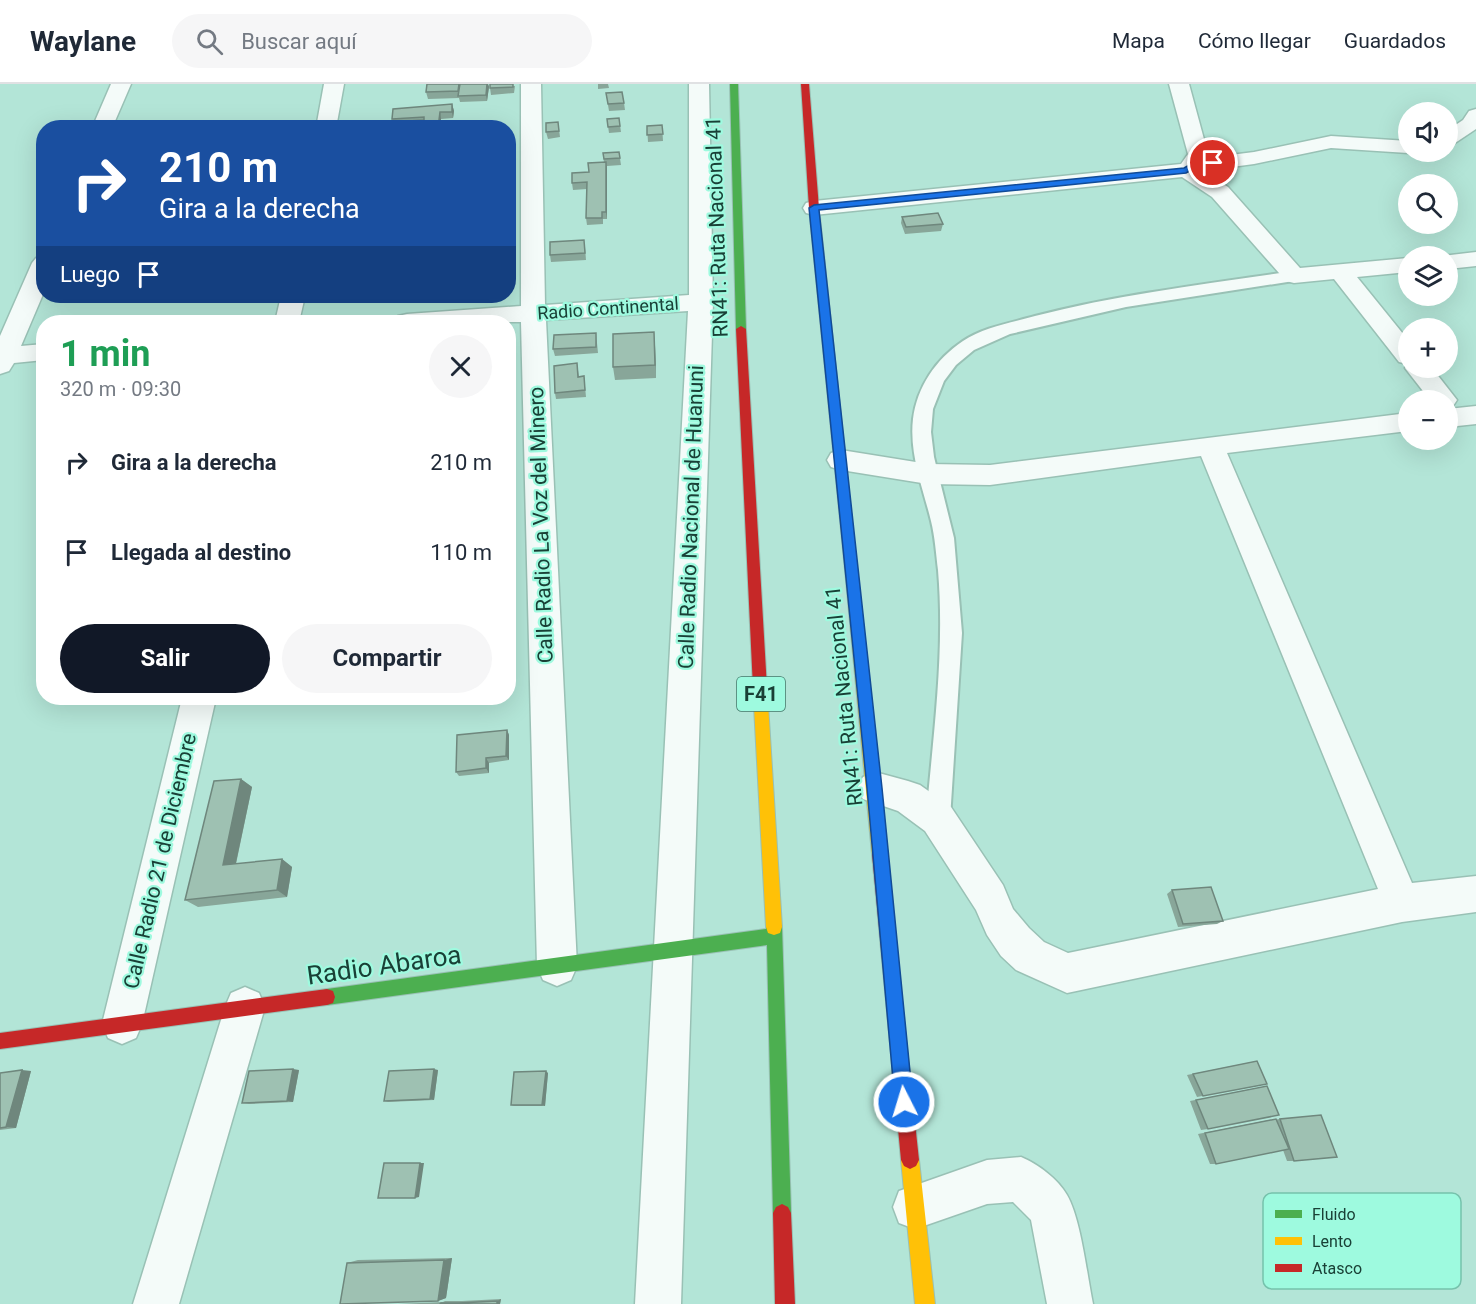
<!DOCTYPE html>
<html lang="es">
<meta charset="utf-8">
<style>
body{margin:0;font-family:Roboto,sans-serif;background:#f6f6f7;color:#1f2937;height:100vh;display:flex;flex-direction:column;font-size:22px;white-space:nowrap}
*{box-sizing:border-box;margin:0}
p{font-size:20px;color:#747a83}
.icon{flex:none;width:33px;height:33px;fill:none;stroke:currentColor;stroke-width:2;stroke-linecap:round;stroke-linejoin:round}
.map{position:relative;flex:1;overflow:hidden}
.side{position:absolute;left:36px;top:231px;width:480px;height:390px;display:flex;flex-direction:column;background:#fff;border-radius:24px;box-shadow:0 6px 24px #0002}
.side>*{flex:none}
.top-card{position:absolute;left:36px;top:36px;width:480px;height:183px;border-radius:24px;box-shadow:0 6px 24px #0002;background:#1a4fa0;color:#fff;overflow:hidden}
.tools{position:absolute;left:1398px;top:18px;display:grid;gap:12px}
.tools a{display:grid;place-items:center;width:60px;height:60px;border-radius:50%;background:#fff;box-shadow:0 6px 24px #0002;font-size:30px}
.pin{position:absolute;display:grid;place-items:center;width:51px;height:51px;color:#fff;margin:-26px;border:3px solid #fff;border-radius:50%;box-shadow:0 2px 6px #0007}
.me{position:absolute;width:66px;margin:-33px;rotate:355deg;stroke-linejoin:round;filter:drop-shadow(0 0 4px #0008)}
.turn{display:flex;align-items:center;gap:21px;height:126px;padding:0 24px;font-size:27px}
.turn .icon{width:78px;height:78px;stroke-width:2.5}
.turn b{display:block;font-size:42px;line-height:51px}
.then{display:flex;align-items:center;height:57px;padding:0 24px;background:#0003;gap:12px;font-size:22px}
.round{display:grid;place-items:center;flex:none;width:63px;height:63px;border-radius:32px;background:#f6f6f7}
.summary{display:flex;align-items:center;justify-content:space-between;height:102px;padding:0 24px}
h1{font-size:36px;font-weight:700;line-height:45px;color:#1e9e55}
.cta{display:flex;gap:12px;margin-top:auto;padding:12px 24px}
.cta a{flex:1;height:69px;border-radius:36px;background:#111827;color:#fff;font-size:24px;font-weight:700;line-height:69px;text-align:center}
.cta a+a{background:#f6f6f7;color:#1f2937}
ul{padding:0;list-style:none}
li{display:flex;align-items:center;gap:18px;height:90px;padding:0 24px}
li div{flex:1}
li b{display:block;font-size:22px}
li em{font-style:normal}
header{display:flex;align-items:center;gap:36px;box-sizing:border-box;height:84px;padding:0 30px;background:#fff;border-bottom:2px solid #e0e1e3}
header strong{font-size:28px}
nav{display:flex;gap:33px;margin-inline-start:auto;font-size:21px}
.search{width:420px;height:54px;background:#f6f6f7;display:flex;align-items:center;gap:15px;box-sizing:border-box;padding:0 21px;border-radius:33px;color:#747a83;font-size:22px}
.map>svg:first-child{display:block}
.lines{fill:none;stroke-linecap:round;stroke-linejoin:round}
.lane-casing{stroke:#99c1b5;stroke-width:4}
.street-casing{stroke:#99c1b5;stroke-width:3}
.fast-casing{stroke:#99c1b5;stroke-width:2}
.slow-casing{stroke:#99c1b5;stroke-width:2}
.jam-casing{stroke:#99c1b5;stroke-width:2}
.lane{fill:#f4fbf9;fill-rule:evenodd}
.street{fill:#f4fbf9;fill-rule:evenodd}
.fast{fill:#4caf50;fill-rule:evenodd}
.slow{fill:#ffc107;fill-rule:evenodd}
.jam{fill:#c62828;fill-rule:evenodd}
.wall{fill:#88a699}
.shaded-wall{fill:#6f877d}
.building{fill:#9ec1b2;stroke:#6f877d;stroke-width:1.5}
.route{fill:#1a73e8;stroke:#114b97;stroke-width:1.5}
.labels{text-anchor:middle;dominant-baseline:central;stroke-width:4.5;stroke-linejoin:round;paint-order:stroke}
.far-street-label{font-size:18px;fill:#194036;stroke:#9efadf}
.shield{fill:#9efadf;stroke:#417869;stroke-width:1.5}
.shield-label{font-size:20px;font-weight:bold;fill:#194036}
.street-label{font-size:21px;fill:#194036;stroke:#9efadf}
.near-street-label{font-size:26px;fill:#194036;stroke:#9efadf}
.key{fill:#9efadf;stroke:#76c2ac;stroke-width:1.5}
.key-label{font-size:16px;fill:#194036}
</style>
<header>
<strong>Waylane</strong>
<div class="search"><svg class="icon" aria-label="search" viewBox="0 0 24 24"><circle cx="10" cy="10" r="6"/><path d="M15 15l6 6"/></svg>Buscar aquí</div>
<nav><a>Mapa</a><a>Cómo llegar</a><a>Guardados</a></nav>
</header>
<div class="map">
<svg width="1476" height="1220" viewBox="0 0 1476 1220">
<rect width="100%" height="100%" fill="#b3e5d7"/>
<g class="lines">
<g class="lane-casing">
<path id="lane" d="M1294,187L1300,188L1302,192L1300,196L1126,223L1010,250L974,266L956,281L944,297L933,325L931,348L934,373L954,454L962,549L950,735L947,743L938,746L929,743L926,735C933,652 945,570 938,486C936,470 935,453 931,437C923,404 909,370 913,335C917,303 936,275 963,257C984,243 1011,239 1035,232C1120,210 1207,200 1294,187Z"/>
</g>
<g class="street-casing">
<path id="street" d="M111,0H131L112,44H92Z
M324,0H344L336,44H316Z
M521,0H541L545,221L689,211V0H709L713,218L681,1220H635L688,227L546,236L577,882L571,896L557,902L543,896L537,882L521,238H395L398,232L407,230L521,222Z
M1169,0H1189L1208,70L1207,74L1254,68L1331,52L1408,57V68H1415L1408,69L1331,64L1254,80L1202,87L1228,103L1300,184L1408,174V188L1357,193L1408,256V284H1432L1457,316L1453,322L1448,324V316H1430L1405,284L1407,280L1399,278L1334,195L1294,199L1286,197L1212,113L1182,93L814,131L806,129L803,124L806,119L814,117L1181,80L1188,70Z
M1476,25V45L1455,59L1448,61V46L1463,36L1469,27Z
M1476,168V182L1448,185V172H1442Z
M44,172V208L21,262L44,260V276L14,279L9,287L0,290V252L32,179L36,174Z
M281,212H305L299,238H275Z
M1476,322V340L1448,343V325Z
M1408,329V347L1227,369L1412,799L1476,792V828L1402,838L1067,909L1016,886L1001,872L987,851L976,826L925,747L898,727L863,715L857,704L863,693L875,688L908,697L920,701L951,723L1003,801L1013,825L1029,844L1044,858L1068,869L1378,805L1201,372L990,401L928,400L841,386L831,383L827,376L831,369L841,366L928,380L990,381Z
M182,614H216L142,940L136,954L122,960L108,954L102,940Z
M245,903L259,909L265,923L179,1220H133L225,923L231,909Z
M1021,1073C1038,1080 1058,1095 1067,1111C1081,1135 1087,1191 1093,1220H1047L1031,1136L1013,1118L987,1120L915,1145L899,1139L893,1123L899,1107L987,1076Z"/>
</g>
<g class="fast-casing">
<path id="fast" d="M730,0H738L746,245L741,248L736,245Z
M774,835L780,837L782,843L791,1129L788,1135L782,1138L776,1135L773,1129L767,861L327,921L321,919L319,913L321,907L327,905L766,845L768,837Z"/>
</g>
<g class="slow-casing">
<path id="slow" d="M851,481L857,486L886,770L884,775L879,777L874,775L872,770L845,486Z
M760,598L765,600L767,604L782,843L780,849L774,851L768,849L766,843L753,604L755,600Z
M910,1067L916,1070L919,1076L935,1220H915L901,1076L904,1070Z"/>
</g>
<g class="jam-casing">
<path id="jam" d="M801,0H809L819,124L857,486L851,491L845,486L809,124Z
M741,242L746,245L767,604L765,608L760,610L755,608L753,604L736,245Z
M879,763L884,765L886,770L919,1076L916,1082L910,1085L904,1082L901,1076L872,770L874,765Z
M327,905L333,907L335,913L333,919L327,921L0,965V949Z
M782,1120L788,1123L791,1129L795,1220H775L773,1129L776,1123Z"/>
</g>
<use href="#lane" class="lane"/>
<use href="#street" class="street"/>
<use href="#fast" class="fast"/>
<use href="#slow" class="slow"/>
<use href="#jam" class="jam"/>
</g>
<path class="wall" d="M427,0H460V1V0H488L489,3L487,17L460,18L459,14L428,15L426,8Z
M598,0H608L609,4L598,5Z
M515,2L514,9L491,11L490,4Z
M606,9L624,19L625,26L609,27Z
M452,20L454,27L453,34L441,35L440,44H391L393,38L392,35Z
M619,34L621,48L609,49L607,35Z
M558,38L560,53L548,55L546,48Z
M662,41L663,57L648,58L647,42Z
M619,68L621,81L607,82V135H603V140L587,141L586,134L587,105L573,106L572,99L604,79L603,69Z
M902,133L943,140L941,147L905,150L901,139Z
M585,163L586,176L551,178L550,171Z
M596,249L598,269L555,272L553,265Z
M655,261L656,294L615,296L613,283Z
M577,279L579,293L584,292L586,313L556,315L555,309Z
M507,646L509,651V676L489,679V689L459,692L456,688Z
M241,695L252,703L236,780L282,775L292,783L287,813L198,823L185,816Z
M1172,806L1223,837L1217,840L1178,843L1167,810Z
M1257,977L1267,1000L1197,1013L1187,991Z
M299,986L293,1018L249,1020L242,1019Z
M438,986L434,1016L388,1018L384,1017Z
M31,987L16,1044L0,1046V989Z
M548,989L545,1022H514L511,1021Z
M1267,1002L1208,1045L1201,1046L1190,1017Z
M1321,1031L1294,1077H1287L1283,1066L1216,1080H1210L1198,1050L1269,1036Z
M452,1174L446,1214L438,1217L347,1179L358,1176Z
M501,1215L500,1220H398L443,1218L445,1217H462Z"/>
<path class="shaded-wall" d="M487,0H488L489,3L487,17L486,11Z
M452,20L454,27L453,34L452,28Z
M440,28L441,35L440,44H438Z
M606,78L607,85V135L606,128Z
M654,248L655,261L656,294L655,281Z
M507,646L509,651V676L506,672Z
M486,674L489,679V689L486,684Z
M241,695L252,703L234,788L223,781Z
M282,775L292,783L287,813L277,806Z
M293,985L299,986L293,1018L287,1017Z
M434,985L438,986L434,1016L430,1015Z
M22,986L31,987L16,1044L6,1043Z
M546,987L548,989L545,1022L542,1021Z
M420,1079H424L419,1113L415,1114Z
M452,1174L446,1214L438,1217L444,1176Z
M501,1215L500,1220H497V1217Z"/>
<path class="building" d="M427,0H459L458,7L426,8Z
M460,0H487L486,11L458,12Z
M490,0H513V3L490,4Z
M622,8L624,19L608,20L606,9Z
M452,20V28H440L438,44H391L393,38L424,36V33L392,35L393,25Z
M619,34L620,42L608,43L607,35Z
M558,38L559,47L546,48V39Z
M662,41L663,50L647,51V42Z
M619,68L620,74L604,75L603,69Z
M606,78V128H602V134H586L587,98L572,99V89L589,88L588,79Z
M938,129L943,140L906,143L902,133Z
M584,156L585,169L550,171V158Z
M654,248L655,281L613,283V250Z
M596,249V263L553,265L554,251Z
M577,279L578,293L584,292L585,306L555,309L554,282Z
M507,646L506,672L486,674V684L456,688L457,651Z
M241,695L223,781L282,775L277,806L185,816L214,697Z
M1211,803L1223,837L1183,840L1172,806Z
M1257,977L1267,1000L1203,1012L1193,990Z
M293,985L287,1017L242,1019L249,987Z
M434,985L430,1015L384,1017L389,987Z
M22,986L6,1043L0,1044V989Z
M546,987L542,1021H511L514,988Z
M1267,1002L1279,1031L1208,1045L1196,1016Z
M1321,1031L1337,1073L1294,1077L1280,1035Z
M1276,1035L1289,1065L1216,1080L1205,1049Z
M384,1079H420L415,1114H378Z
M444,1176L438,1217L340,1220L347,1179Z
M497,1217V1220H459V1219Z
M441,1219H458L457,1220H440Z"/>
<path class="route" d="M1213,76L1216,81L1195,84L1186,89L819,126L882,704L913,1018L910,1024L904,1027L898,1024L895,1018L867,704L809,124L814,121L1184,84L1193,79Z"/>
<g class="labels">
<g class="far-street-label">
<text transform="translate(608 224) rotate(-4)">Radio Continental</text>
</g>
<rect class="shield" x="737" y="593" width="48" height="34" rx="4.5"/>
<g class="shield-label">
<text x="761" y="610">F41</text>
</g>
<g class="street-label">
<text transform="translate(717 143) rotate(-92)">RN41: Ruta Nacional 41</text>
<text transform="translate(691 433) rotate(-88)">Calle Radio Nacional de Huanuni</text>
<text transform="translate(541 441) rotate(-92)">Calle Radio La Voz del Minero</text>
<text transform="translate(844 612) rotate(-96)">RN41: Ruta Nacional 41</text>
<text transform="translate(160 777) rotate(-77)">Calle Radio 21 de Diciembre</text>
</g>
<g class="near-street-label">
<text transform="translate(384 881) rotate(-8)">Radio Abaroa</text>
</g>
</g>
<rect x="1263" y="1109" width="198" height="96" rx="9" class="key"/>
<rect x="1275" y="1126" width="27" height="8" fill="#4caf50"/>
<rect x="1275" y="1153" width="27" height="8" fill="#ffc107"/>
<rect x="1275" y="1180" width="27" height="8" fill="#c62828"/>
<g class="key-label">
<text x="1312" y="1136">Fluido</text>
<text x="1312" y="1163">Lento</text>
<text x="1312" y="1190">Atasco</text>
</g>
</svg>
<div class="tools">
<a><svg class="icon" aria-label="sound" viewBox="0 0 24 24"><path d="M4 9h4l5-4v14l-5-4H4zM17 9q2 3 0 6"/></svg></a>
<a><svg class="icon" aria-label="search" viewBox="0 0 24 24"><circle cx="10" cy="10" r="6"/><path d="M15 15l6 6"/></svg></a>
<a><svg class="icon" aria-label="layers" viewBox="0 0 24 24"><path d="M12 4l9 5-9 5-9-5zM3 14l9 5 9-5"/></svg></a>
<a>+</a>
<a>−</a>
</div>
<div class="pin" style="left:1213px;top:79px;background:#d93025"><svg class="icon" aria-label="arrive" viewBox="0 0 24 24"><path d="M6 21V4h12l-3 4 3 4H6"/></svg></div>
<svg class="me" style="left:904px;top:1018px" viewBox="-20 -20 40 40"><circle r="17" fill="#1a73e8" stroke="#fff" stroke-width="3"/><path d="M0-11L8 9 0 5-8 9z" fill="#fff"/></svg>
<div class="top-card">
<div class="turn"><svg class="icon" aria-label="right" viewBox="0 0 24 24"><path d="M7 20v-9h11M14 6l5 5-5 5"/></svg><div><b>210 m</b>Gira a la derecha</div></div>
<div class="then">Luego<svg class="icon" aria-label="arrive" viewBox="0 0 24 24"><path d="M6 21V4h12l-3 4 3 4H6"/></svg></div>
</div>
<section class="side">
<div class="summary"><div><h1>1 min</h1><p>320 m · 09:30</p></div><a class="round"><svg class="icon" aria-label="close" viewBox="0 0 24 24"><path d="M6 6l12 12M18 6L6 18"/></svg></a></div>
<ul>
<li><svg class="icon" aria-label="right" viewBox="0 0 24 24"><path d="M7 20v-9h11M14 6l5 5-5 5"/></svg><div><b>Gira a la derecha</b></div><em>210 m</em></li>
<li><svg class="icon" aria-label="arrive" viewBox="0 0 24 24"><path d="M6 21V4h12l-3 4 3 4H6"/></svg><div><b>Llegada al destino</b></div><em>110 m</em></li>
</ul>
<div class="cta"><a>Salir</a><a>Compartir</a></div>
</section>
</div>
